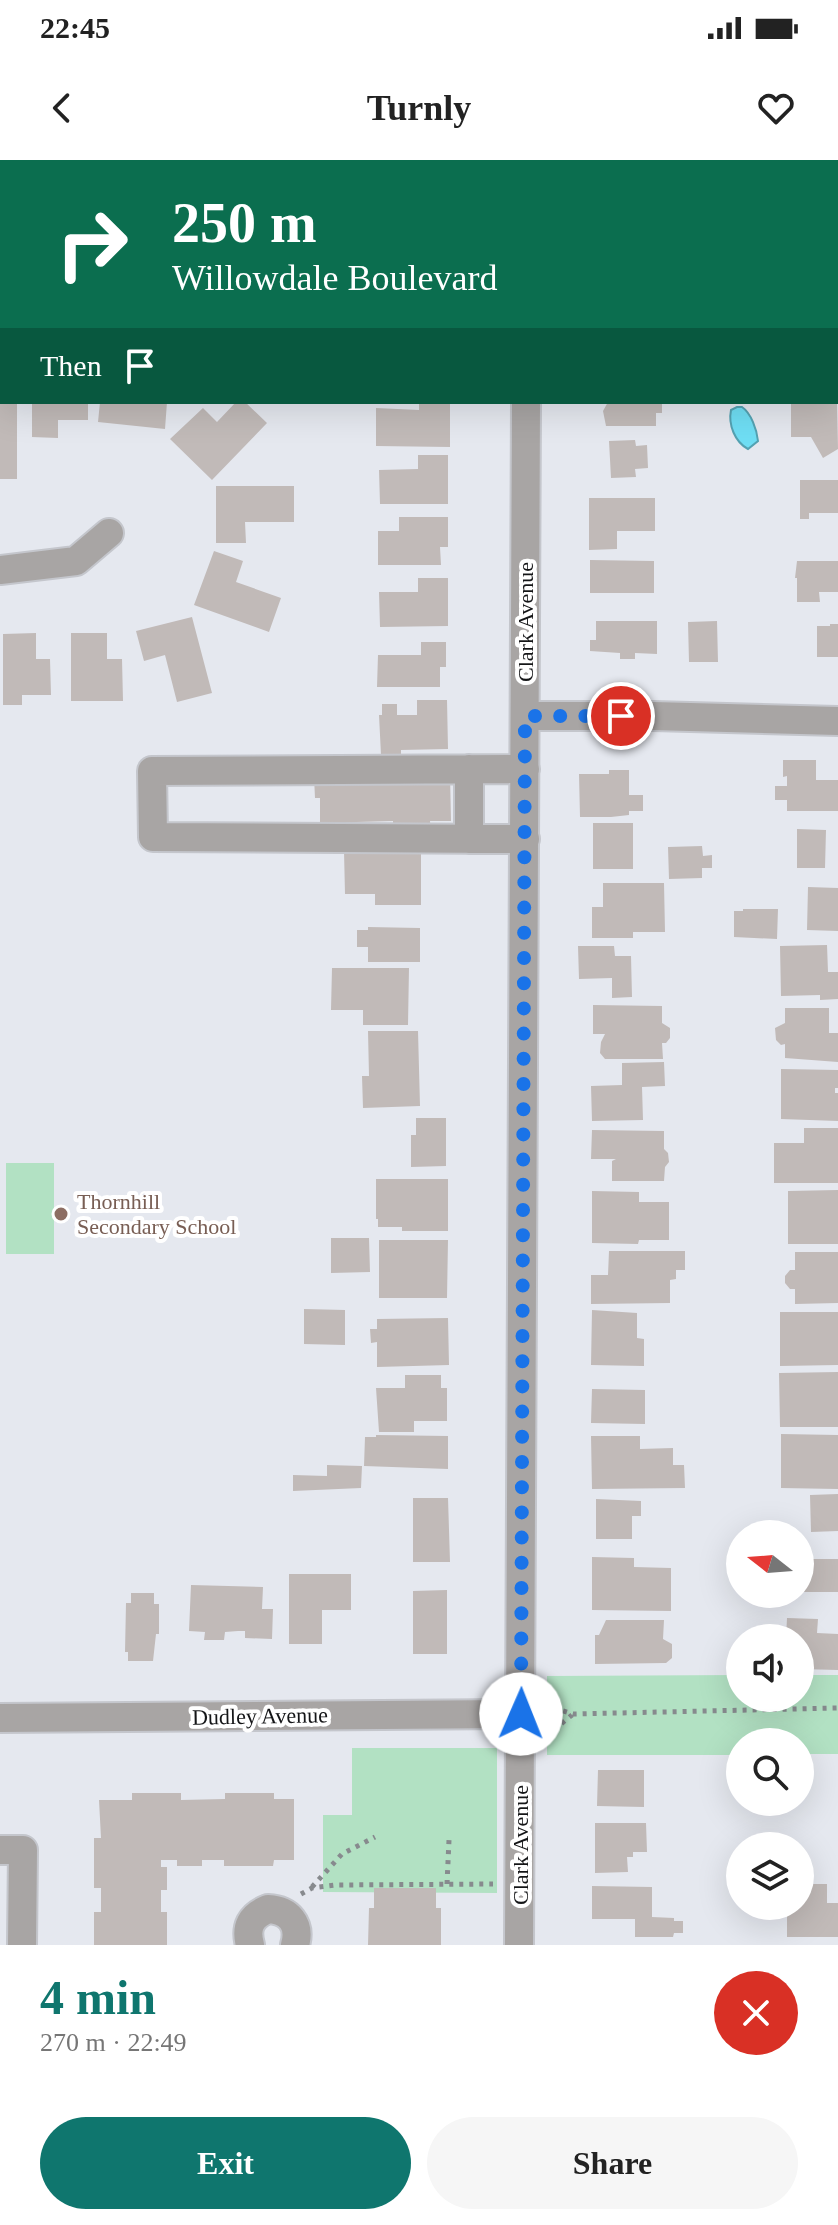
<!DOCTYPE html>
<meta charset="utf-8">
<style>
body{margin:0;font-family:"Times New Roman",serif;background:#f6f6f6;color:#222;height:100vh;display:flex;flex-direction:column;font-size:30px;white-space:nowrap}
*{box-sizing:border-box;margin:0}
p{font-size:26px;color:#767676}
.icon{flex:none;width:44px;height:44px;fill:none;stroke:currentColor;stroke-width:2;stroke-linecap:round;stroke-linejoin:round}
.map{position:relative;height:1785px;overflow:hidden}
.panel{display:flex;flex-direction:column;background:#fff;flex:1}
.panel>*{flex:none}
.hud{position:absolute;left:0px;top:0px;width:838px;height:244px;box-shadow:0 8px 32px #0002;background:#0b6e4f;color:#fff;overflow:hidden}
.needle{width:52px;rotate:287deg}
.buttons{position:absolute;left:726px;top:1360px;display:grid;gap:16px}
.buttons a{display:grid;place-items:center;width:88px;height:88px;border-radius:50%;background:#fff;box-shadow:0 8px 32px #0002;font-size:40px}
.pin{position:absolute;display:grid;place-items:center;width:68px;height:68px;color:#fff;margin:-34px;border:4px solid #fff;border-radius:50%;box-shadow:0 2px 8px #0007}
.me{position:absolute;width:88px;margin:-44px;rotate:1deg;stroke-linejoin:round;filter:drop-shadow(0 0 6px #0008)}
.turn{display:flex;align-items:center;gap:28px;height:168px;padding:0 40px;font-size:36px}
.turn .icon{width:104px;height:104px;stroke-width:2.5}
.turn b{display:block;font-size:56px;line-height:68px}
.then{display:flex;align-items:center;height:76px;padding:0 40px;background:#0003;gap:16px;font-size:30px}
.round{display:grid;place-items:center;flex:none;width:84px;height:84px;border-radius:42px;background:#f6f6f6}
.head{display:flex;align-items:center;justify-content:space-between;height:136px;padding:0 40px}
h1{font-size:48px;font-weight:700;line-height:60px;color:#0f766e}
.cta{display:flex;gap:16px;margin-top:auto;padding:16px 40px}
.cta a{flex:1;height:92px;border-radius:48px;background:#0f766e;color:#fff;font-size:32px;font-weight:700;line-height:92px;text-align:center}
.cta a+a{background:#f6f6f6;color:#222}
.status{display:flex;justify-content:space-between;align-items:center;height:56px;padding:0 40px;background:#fff;direction:ltr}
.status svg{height:22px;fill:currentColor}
header{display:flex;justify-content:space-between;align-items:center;height:104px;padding:0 40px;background:#fff;font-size:36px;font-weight:700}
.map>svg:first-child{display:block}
.green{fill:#b2e1c3}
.water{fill:#6fdef4;stroke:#54a2b2;stroke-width:2}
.building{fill:#c1bab8}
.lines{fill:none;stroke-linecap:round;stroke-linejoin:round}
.minor-casing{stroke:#c4c6cc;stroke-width:32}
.path{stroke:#878a8e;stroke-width:5;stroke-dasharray:4 6;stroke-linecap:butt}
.minor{stroke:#a8a5a4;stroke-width:28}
.route{stroke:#1a73e8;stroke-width:14;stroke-dasharray:0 25.2}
.education-dot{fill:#8d6e63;stroke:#fff;stroke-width:3}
.labels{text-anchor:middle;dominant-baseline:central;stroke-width:8;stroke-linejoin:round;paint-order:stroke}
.street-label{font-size:22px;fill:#141517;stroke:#fff}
.education-label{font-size:22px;fill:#785e54;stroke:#fff;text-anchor:start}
</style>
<div class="status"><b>22:45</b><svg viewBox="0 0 49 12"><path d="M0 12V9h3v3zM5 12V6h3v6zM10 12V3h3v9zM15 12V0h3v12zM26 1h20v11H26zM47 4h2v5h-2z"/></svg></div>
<header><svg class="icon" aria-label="back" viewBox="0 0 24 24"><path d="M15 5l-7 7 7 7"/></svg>Turnly<svg class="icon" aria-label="heart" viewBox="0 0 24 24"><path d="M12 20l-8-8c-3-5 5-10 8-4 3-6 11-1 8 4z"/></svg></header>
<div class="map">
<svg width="838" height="1785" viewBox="0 0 838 1785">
<rect width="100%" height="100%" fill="#e5e8ef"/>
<path class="green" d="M6,1003H54V1094H6Z
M740,1515V1538H800V1515H838V1594H800V1582H740V1595H547V1516Z
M352,1588H497V1733L323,1732V1655H352Z"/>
<path class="water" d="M737,247H742C751,253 757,270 758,281L748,289C735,282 728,265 731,250Z"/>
<path class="building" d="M0,242H17V319H0Z
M32,242H88V260H58V278L32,277Z
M100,242H167L165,269L98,262Z
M236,242H245L267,263L212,320L170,279L203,248L217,262Z
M419,242H450V287L376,286V248L419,250Z
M608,242H662V253H656V266H606L603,251Z
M791,242H837L838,289L823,298L811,277H791Z
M635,280L636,286L647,285L648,308L635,309L636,317L611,318L609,281Z
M418,295H448V344H380L379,310L418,309Z
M800,320H838V353H809V359H800Z
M216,326H294V362H245L246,383H216Z
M589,338H655V371H617V389L589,390Z
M399,357H448V387H440L441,405H378V371H399Z
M214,391L243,401L236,422L281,438L269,472L194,445Z
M590,400L654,401V433H590Z
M797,401H838V432H819L820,442H797V418H795Z
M418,418H448V466L380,467L379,432H418Z
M192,457L212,533L177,542L165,495L144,501L136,471Z
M596,461H657V494L635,493V499H620V493L590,491V480H596Z
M717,461L718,502H689L688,462Z
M830,464H838V497H817V466H830Z
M36,473V499H50L51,535H22V545H3V474Z
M71,473H107V499H122L123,541H71Z
M421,482H446V507H440V527H377L378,495H421Z
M417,540H447L448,589L401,590V596L381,595L379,555H382V544H397V555H417Z
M783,600H816V620H838V651H787V640H775V626H787V616L783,617Z
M609,610H629V635H643V651H629V655L611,657H580L579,614H609Z
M450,614L451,661H430L431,674L393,675V661L320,663V638H315L314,617Z
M593,663H633V709H593Z
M797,669L826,670L825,708H797Z
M702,686L703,696L712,695V708H702V718L669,719L668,687Z
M421,690V745H375V734H345L344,691Z
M603,723H664L665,772H633V778H592V747H603Z
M808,727L838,728V771L807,770Z
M743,749H778L777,779L734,777V751H743Z
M368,767L420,768V802H368V787H357V770H368Z
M827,785L828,812H838V839L820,840V835L781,836L780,786Z
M578,786H614L615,796H631L632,837L612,838V818L579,819Z
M332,808H409L408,865H363V850H331Z
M593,845L662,846V863L670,868V878L666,883H662L663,899H605L600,893L601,882L605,874H593Z
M785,848H829V873H838V902L785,898V884L781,885L776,880L775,868L785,863Z
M368,871H418L420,946L363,948L362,916H369Z
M664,902L665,926L642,927L643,960L592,961L591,926L622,925V903Z
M781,909L838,910V928H835V933H838V961L781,959Z
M416,958H446V1006L411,1007V975H416Z
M804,968H838V1023H774V983H804Z
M592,970L664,971V989L668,993L669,1002L665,1007L664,1021H612V1001L616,999H591Z
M376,1019H448V1071H402V1067H378V1059H376Z
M838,1030V1084H788V1031Z
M592,1031L639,1032V1042H669V1080H639L638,1084L592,1083Z
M331,1078H369L370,1112L331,1113Z
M379,1080H448L447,1138H379Z
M609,1091H685V1110H676V1119L670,1120V1143L591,1144V1115H608Z
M795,1092H838V1143L795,1144V1129H790L785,1123V1116L790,1110H795Z
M304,1149L345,1150V1185L304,1184Z
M592,1150L637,1153V1178L644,1179V1206L591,1205Z
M780,1152H838V1205L780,1206Z
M448,1158L449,1205L377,1207V1182L371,1183L370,1169H377V1159Z
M838,1212V1267H780L779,1213Z
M405,1215H441V1228H447V1261H414V1272H379L376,1228H405Z
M592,1229L645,1230V1264L591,1263Z
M781,1274L838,1275V1329L781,1328Z
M376,1275L448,1276V1309L364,1306L365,1277H376Z
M591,1276H640V1289L673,1288V1305H684L685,1328L592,1329Z
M327,1305L362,1306L361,1328L293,1331V1315L327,1316Z
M838,1334V1371L811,1372L810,1335Z
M413,1338H448L450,1402H413Z
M596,1339L641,1341V1356H632V1379H596Z
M592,1397L634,1398V1407L671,1408V1451L592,1450Z
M800,1399H838V1432H800Z
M289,1414H351V1450H322V1484H289Z
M191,1425L263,1427L262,1449H273L272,1479L245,1478V1471H238L225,1472L224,1480H204L205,1472L189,1471Z
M447,1430V1494H413V1431Z
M131,1433H154V1444H159V1474H156L153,1501H128V1492H125L126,1443H131Z
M787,1458L818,1459L817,1473L838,1474V1510L800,1509V1478H786Z
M606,1460H664L663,1479L672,1484V1498L666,1503L595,1504V1475H599Z
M598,1610H644V1647L597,1646Z
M132,1633H181V1640L225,1639V1633H274V1639H294V1700H274L273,1706H224V1700H202V1706H177V1700H161V1707H167V1730H161V1752H167V1785H94V1752H101V1728H94V1678H101L99,1640H132Z
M595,1663H646L647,1692H633V1697H627L628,1712L595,1713Z
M800,1724H827V1743H838V1777H787V1746H800Z
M592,1726L652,1727V1757L674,1758V1761H683V1773H674L673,1777H635V1759H592Z
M374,1728H436V1748H441V1785H368L369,1748H374Z"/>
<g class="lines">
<g class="minor-casing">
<path id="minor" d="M192,0L201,2
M527,0V2
M0,410L76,401L109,373
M525,556H653L838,561
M469,609V679
M525,679L153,677L152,611L525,609
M0,1558L521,1554
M0,1690H23L22,1785
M250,1785C245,1767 251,1756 268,1749C289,1750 301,1764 295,1785
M519,1785L526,242"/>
</g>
<path class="path" d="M544,1545L573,1554L838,1548
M546,1576L572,1555
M447,1724L449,1680
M312,1727L342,1694L375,1677
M301,1734L312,1728L336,1725L493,1724"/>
<use href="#minor" class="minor"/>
</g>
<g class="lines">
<path class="route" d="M521,1554L525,556H621"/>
</g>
<circle class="education-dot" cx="61" cy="1054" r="8"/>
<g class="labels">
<g class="street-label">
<text transform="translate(525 462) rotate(-90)">Clark Avenue</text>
<text transform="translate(260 1556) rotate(-1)">Dudley Avenue</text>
<text transform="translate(520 1685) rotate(-90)">Clark Avenue</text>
</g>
<g class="education-label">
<text x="77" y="1041">Thornhill<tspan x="77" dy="25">Secondary School</tspan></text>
</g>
</g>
</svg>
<div class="buttons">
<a><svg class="needle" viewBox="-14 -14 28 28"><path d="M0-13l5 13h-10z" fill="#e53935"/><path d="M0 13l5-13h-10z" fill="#767676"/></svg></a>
<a><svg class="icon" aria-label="sound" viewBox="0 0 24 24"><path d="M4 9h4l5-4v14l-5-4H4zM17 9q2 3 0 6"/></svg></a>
<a><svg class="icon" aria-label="search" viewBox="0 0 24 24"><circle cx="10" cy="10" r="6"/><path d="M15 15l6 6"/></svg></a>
<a><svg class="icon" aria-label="layers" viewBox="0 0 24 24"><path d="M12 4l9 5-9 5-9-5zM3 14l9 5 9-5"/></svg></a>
</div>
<div class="pin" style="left:621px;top:556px;background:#d93025"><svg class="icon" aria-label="arrive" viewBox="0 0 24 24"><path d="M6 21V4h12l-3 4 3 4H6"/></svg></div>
<svg class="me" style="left:521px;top:1554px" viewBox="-20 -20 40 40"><circle r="19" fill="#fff"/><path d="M0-13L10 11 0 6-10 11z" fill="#1a73e8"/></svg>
<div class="hud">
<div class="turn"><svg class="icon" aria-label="right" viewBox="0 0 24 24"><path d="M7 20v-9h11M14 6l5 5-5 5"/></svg><div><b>250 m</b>Willowdale Boulevard</div></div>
<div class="then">Then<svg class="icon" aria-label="arrive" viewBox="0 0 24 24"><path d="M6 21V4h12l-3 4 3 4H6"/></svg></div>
</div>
</div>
<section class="panel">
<div class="head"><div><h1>4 min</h1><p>270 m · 22:49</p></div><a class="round" style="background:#d93025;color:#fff"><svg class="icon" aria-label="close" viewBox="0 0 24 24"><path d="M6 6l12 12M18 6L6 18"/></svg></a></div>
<div class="cta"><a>Exit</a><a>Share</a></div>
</section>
